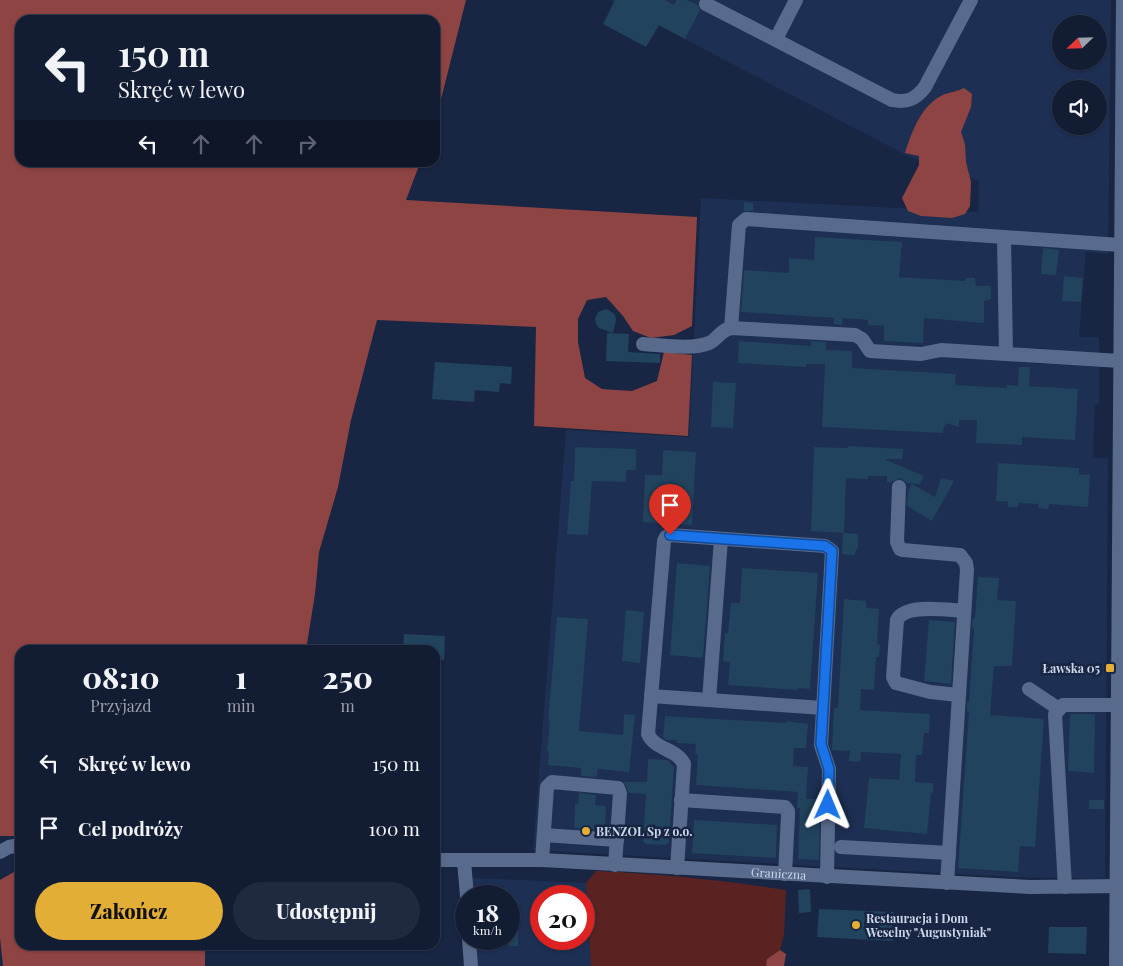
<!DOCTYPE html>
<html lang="pl">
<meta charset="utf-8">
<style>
body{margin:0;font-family:"Playfair Display",serif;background:#1f293f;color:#f1f3f6;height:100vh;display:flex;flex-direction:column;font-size:19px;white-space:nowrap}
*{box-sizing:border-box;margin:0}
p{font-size:16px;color:#9ca1ac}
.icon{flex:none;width:28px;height:28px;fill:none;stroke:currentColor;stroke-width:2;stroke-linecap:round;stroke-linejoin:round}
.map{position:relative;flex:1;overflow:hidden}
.details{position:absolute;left:15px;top:645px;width:425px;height:305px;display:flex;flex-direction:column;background:#121c33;border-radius:15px;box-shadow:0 1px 4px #0004,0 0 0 1px #313a4e}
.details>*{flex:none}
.guide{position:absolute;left:15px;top:15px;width:425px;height:152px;border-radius:15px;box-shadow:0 1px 4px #0004,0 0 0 1px #313a4e;background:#121c33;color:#f1f3f6;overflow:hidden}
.needle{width:32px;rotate:247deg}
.buttons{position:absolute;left:1052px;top:15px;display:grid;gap:10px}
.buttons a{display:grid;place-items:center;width:55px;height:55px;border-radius:50%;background:#121c33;box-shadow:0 1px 4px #0004,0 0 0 1px #313a4e;font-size:25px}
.speed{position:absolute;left:455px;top:885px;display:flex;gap:10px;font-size:25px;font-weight:700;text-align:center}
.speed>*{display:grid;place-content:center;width:65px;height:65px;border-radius:50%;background:#121c33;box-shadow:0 1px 4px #0004,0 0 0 1px #313a4e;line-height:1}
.speed small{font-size:12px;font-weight:400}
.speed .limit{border:8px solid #d22;background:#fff;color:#111}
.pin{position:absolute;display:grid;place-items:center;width:42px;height:42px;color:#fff;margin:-51px -21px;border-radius:50% 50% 50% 0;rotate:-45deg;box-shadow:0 0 5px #0007}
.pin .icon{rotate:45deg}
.me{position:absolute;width:55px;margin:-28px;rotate:1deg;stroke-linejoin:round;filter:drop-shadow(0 0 4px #0008)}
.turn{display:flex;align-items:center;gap:18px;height:105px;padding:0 20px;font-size:22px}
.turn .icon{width:65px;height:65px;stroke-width:2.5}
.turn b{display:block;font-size:35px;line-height:42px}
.lanes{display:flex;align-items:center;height:48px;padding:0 20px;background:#0003;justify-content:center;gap:25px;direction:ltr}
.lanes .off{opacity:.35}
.eta{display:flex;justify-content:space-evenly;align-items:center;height:85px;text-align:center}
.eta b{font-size:30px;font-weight:800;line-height:35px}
.action{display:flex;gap:10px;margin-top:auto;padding:10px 20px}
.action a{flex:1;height:58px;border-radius:30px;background:#e3ae35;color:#111;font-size:20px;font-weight:800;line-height:58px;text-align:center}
.action a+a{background:#1f293f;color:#f1f3f6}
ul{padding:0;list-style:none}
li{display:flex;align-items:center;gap:15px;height:65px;padding:0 20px}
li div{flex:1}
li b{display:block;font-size:19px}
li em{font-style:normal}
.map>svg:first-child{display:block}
.built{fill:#1d2f53;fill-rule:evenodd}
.green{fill:#5a2322}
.forest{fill:#8e4442}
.building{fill:#21435d}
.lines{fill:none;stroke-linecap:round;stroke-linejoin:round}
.minor{stroke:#596b8d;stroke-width:14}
.route-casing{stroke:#114b97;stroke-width:12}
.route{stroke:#1a73e8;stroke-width:9}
.poi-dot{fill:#e3ae35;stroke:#182644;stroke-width:2}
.labels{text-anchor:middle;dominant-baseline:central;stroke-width:5;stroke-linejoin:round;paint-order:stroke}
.poi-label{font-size:12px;font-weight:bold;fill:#ccd7ea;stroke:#182644;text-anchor:start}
.street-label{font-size:12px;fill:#ccd7ea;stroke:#182644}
</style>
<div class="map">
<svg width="1123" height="966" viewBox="0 0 1123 966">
<rect width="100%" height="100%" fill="#182644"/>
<path class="built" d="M610,0H1111L1108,254L1086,252L1079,337H1099V404L1095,405L1093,458H1108L1105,879L1012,877L533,850L566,430L689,437L701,198L978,212L979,181L908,156ZM1061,24H1099V61H1061ZM1061,89H1099V126H1061Z
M471,878L586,883L591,966H477L475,939H509V896H472ZM541,896H584V939H541Z"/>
<path class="green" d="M596,871C660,874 723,880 786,890L784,935L780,950L767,959L766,966H591L586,883Z"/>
<path class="forest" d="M0,0H466L435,123V20H20V162L420,163L406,200L697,217L692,326L674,335L651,338L633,331L623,316L606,297L587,300L578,319V342L585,378L602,389L632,391L657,381L664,352L692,355L688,436L534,426L536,327L377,320L351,420L338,487L319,552L315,594L306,650H20V836H0Z
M964,88L972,94L971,107L961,132L965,144L966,162L971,182L970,206L965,214L952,218L921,216L908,211L902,198L919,165V156L905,153C912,131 922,103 945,94C951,92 958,91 964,88Z
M14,872H20V945H205V966H3L0,938V880Z
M780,950L786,954L784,966H766L767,959Z"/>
<path class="building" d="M615,0H665L674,5L676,0H687L698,5L700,10L685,39L659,25L646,47L603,24Z
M744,202L753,203V211H744Z
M815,237L902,242L899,277L965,281L966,278H975L976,286H991V299L984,301V323L924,318L923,343L884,341V326L868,325V320L843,318L842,325L834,324V318L741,312L744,270L789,273V258L814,260Z
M1043,248L1059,250L1056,275L1041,274Z
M1064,276L1083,278L1081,302L1062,301Z
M606,309L612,312L615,315L616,320L613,333L599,328L596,324L595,319L598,312Z
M607,333L629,334L628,352L660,354V363L606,361Z
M739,341L811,346V341L826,342V350L852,351V368L956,374L955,385L1007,388V385L1018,386L1019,367H1030L1029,386L1078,389L1075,440L1022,437V445L976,443L977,420H959V427L946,423L942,433L822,427L825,364H806V367L738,363Z
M435,362L512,367L511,384L500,383L499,392L475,390L474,402L432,399Z
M713,382L736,383L733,428L711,427Z
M848,446L903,449L902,459H884L924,476L920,484L907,483L900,478L892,482H887V476H868V479L846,478L844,533L811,531L814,447L848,448Z
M575,447L636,449V470H626V482L592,481L588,535L567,534L571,481H574Z
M663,450L696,452L692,525L643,522L645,475H662Z
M998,463L1079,468V474L1090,475L1088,507L1049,504L1048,509L1038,508L1039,504L1018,503V507H1008V502L996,501Z
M941,478L954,481L932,521L907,506L908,492L912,484L935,497Z
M843,533L858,534V549H856L855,555L842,554Z
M677,563L710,566L703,658L670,655Z
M742,568L818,573L810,689L797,688V690L728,685L730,662L723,661L725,633H728L731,603H740Z
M978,577L999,578L997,600L1016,601L1012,666H994L990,715L1044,719L1035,847L1020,846L1018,872L958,868L969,712L967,711V702H969L974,628H972L973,618H975Z
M844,599L866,601V608L879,609L877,644L880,645L879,657H876L874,690L861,689L860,710L930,714L929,733H924L922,755H916L915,782L933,783V793H931L927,834L864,828L869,778L899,780L901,754L861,752L860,762L849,761L850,751L832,750L834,708H838Z
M626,610L644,612L640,663L622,661Z
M557,617L588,619L579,731L623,735L624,714L635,715L629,772L598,769L597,777L581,776V768L548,765L549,751H547L550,721H548Z
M929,620L955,622L951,684L924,681Z
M404,634L445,636L444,660L435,659V650H403Z
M1070,714H1095L1094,773L1068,771Z
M665,716L786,723V721L808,724L806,748H794L793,766L808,767L806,799H820L819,860L798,859L800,808H797L798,792L696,785L698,755L695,754L696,744L677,743V740H667L663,738Z
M648,759L667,760L674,767L669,842L666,845L646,844L643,841L646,794L629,793L624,782H647Z
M579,793L596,795L595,805L606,806L605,827H601V830L574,828L575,804H578Z
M1089,800H1104V809H1089Z
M694,820L777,825L776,858L692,853Z
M810,889L811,912L799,913L798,890Z
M819,909L894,912L893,941L817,937Z
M509,924H518V946H509Z
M1049,927H1087L1086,954L1048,953Z"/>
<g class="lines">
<g class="minor">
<path d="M706,4L892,100C907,103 916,99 925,87L971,0"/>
<path d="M776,39L796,0"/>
<path d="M1004,237L1120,245"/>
<path d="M731,328L739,225L746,219L1004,237L1006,353"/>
<path d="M643,344C661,345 693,350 709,343C718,339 720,330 731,328L855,335L862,339L870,351L921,354L941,350L1120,361"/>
<path d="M899,487L897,542L900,549L903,550L960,555L966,563L967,570L947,883"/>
<path d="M1029,689L1059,709"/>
<path d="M959,695L930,692L896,683L893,677L897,620C905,603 948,610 964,611"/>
<path d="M651,696L823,708"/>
<path d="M709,700L721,539"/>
<path d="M681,800L785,807L788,811V816L785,874"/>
<path d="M544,835L617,840"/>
<path d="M841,847L949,853"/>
<path d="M0,852L9,847L20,845"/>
<path id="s1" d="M435,860H542L1030,887L1123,886"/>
<path d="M542,860L547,787L552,782L618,788L620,793L615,865"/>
<path d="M464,861L467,896"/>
<path d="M677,868L684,764C676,748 655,750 648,734L664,541L666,537L670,535L825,546L832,551L821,745L829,769L827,877"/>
<path d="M1065,887L1055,714L1063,705H1118"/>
<path d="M469,939L471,966"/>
<path d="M1116,966L1123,0"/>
</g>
</g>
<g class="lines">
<g class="route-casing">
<path id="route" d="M670,535L825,546L832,551L821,744L829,769L828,805"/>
</g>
<use href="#route" class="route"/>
</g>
<g class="poi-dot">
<rect x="1105" y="663" width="10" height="10" rx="2.5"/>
<circle cx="586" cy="831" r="5"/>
<circle cx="856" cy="925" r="5"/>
</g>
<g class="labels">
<g class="poi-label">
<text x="1100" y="668" text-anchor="end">Ławska 05</text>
<text x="596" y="831">BENZOL Sp z o.o.</text>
<text x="866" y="918">Restauracja i Dom<tspan x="866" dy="14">Weselny "Augustyniak"</tspan></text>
</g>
<g class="street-label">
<text stroke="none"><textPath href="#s1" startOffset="344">Graniczna</textPath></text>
</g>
</g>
</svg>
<div class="buttons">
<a><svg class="needle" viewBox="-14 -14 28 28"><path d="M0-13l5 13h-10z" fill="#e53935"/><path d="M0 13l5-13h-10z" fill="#9ca1ac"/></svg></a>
<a><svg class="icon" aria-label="sound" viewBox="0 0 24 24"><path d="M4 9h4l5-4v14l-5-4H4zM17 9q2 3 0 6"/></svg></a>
</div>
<div class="speed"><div>18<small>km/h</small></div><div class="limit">20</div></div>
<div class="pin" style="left:670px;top:535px;background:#d93025"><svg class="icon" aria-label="arrive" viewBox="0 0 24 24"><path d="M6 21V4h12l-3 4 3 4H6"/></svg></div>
<svg class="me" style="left:828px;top:805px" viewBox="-20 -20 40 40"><path d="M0-17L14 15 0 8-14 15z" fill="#1a73e8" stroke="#fff" stroke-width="4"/></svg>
<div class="guide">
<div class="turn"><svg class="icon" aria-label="left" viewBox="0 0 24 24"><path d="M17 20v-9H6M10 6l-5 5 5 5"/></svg><div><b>150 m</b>Skręć w lewo</div></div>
<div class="lanes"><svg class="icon" aria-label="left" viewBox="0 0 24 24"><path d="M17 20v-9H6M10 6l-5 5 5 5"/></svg><svg class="icon off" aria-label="ahead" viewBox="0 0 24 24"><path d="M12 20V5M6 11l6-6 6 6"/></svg><svg class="icon off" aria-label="ahead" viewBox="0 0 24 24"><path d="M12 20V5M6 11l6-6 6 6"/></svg><svg class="icon off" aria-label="right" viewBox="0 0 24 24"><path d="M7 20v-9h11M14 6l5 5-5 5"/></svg></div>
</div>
<section class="details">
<div class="eta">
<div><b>08:10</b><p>Przyjazd</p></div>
<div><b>1</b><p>min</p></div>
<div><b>250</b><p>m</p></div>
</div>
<ul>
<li><svg class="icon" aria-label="left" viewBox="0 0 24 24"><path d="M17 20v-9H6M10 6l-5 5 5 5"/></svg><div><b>Skręć w lewo</b></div><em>150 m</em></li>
<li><svg class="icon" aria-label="arrive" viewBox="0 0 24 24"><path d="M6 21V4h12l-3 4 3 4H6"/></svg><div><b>Cel podróży</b></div><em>100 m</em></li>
</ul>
<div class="action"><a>Zakończ</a><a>Udostępnij</a></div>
</section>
</div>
